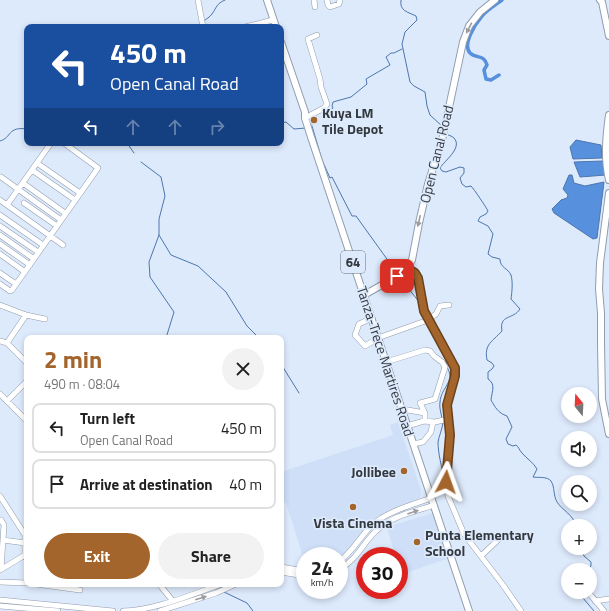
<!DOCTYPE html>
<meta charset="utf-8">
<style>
body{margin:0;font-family:"Titillium Web",sans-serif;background:#f2f2f2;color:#222;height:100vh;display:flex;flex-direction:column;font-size:15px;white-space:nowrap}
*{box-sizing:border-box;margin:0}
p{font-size:13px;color:#767676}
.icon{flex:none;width:22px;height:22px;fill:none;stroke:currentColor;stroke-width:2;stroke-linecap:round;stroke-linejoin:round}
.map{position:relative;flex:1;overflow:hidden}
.details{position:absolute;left:24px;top:335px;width:260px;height:252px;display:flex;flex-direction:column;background:#fff;border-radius:8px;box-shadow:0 2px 6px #0003}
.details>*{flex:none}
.guide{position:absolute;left:24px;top:24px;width:260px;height:122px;border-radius:8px;box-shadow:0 2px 6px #0003;background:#1a4fa0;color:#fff;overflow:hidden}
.needle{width:26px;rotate:342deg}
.controls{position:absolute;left:561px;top:387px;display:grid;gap:8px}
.controls a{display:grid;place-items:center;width:36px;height:36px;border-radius:50%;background:#fff;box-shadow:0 2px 6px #0003;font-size:20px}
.speed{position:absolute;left:296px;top:547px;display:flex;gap:8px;font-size:20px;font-weight:700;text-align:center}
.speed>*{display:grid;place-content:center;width:52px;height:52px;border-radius:50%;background:#fff;box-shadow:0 2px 6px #0003;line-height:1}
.speed small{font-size:10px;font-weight:400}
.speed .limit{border:6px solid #d22;background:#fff;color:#111}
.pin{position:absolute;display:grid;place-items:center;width:34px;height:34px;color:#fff;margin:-17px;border-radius:8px;box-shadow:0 2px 6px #0006}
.me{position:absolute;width:44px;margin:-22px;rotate:4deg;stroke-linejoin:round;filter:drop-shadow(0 0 3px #0008)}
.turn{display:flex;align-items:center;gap:14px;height:84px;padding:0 20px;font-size:18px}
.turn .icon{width:52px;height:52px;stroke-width:2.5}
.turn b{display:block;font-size:28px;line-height:34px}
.lanes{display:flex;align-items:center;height:38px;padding:0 20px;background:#0003;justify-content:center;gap:20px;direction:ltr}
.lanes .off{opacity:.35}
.round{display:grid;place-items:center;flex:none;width:42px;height:42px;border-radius:21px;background:#f2f2f2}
.headline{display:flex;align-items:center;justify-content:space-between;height:68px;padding:0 20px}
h1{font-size:24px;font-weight:700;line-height:30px;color:#a3652b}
.primary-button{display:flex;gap:8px;margin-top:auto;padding:8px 20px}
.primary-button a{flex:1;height:46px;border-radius:24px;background:#a3652b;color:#fff;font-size:16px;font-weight:700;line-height:46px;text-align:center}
.primary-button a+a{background:#f2f2f2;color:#222}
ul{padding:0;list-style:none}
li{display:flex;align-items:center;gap:12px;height:50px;margin:0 8px 6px;padding:0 12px;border:2px solid #e0e0e0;border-radius:8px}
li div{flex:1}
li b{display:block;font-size:15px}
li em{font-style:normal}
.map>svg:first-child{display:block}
.built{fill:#cedff7}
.water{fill:#5790dc;stroke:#4c76ad}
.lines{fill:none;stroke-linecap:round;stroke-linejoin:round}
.stream{stroke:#4c76ad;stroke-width:1}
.canal{stroke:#5790dc;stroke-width:3.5}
.minor-casing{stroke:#919dad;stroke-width:6}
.major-casing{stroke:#919dad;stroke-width:8}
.minor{stroke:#fff;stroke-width:5}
.major{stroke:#fff;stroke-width:6}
.oneway{fill:#9a9ca0}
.route-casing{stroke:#6a421c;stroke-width:10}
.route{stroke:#a3652b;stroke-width:7}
.poi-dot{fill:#a3652b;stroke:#ddeafc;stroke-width:1.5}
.labels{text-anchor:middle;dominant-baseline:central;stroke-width:3.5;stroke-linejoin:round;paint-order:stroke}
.shield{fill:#ddeafc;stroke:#676e78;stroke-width:1}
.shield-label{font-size:13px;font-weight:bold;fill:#343940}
.poi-label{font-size:14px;font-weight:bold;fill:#343940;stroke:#ddeafc;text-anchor:start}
.street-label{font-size:14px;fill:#343940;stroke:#ddeafc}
</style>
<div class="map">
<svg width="609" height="611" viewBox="0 0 609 611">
<rect width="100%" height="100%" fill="#ddeafc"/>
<path class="built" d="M398,422L421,490L420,498L415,501L386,512L375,518L361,534L353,546L339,558V556H305V563L286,503H281V472L393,435L390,425Z
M433,513L449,558L400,575L399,556H395L387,527Z"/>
<path class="water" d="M576,140L601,145L602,158L573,159L570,147Z
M603,161L606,175L580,177L574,162Z
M569,175H572L574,183L585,186L604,182L597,238L593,239L554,213L552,209L561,200L567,198L568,195L563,189Z"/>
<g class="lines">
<path class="stream" d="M401,0C399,11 408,12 416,16L417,20L405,32L402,44L410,82L414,86L425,92L427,106L430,115L442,126
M204,21C206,19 210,17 212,14C217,7 216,4 225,0
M326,108L328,111L333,108L332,106L333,102L351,97L367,84L366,79L390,65L386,57L391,53H394L402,49
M309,117L312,124
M281,123L286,122L294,129L306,128
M312,126L322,160L330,178L332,177L352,216H356L397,273
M446,134C448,135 452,136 454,138C463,148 444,161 440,168L442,171L446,172L460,167L464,168V173L460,178L462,184L466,187L471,186C474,189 486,207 488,211L486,214L480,217L478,221L488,226L493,234L488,254L492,257L500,259C500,268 508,268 511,275C513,282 512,292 511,299L520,309C513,320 499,314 502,331C492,342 484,344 487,360L492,363L494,366L492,369L488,372V379C496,384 492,391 491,400C495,407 498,413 507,416L512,427L506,439L508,444L513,446L516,445C519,447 519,450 522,453C527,459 533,462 537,469L533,477C538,478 547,476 551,481C555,487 553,495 557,502C562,510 574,515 576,526
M0,141C12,138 7,126 27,129
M127,143L134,153
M141,162L161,177L165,196L159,219V235L149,262L150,277L174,312L166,338
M159,235L171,255L198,266L226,292L247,326L259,338
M400,278L420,303
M428,323L446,357V364
M281,364L299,393
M442,418C441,413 439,407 440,402C441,387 456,382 447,367
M443,423C442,430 439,436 438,442C438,454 442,467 444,479
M581,548L584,556L591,562V566L587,570
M209,584L212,586
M224,592L247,603L253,611
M575,592L583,598L594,611"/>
<path class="canal" d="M499,75L491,80L486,79L484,70L487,65C484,54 476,59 470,53C462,44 476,23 482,16C487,10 495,5 502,0"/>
<g class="minor-casing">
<path id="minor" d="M198,0L203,27
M314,0L315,7
M327,0L328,5L330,7L339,4L340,0
M245,27L273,20
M305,118L324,108L327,104L321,87L320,79L308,39L317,35
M37,163L80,193
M32,170L75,200
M1,177L61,220
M23,183L65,213
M0,200L63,245
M24,203L57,226
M7,205L51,143
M0,215L43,245
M0,226L38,252
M0,235L34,259
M0,244L30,265
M0,254L25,272
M407,268L415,273L418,278L424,311L455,368L456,372L447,405L448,419L435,422L424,421L407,426
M0,273L16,284
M0,284L10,291L12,290L98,168L64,143
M0,305L26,315L45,319
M372,318L359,324L355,335L365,346L375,340V339L428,320L436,314L440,306L449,305
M0,341L7,343L26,315
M7,343L27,363
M386,362L425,350L430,351L434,356L442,362L445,367L435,399L420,403L425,413
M0,394L27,421
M7,401L27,381
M402,409L425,413V421
M448,419L450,435L446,482L448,496L464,534L503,585L521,611
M413,444L423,442L431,432L433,422
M0,496L25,535V555L27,560
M3,540L25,543
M481,556L501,537
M339,562C353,551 360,537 372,525C388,511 412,505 431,498
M281,567L305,571
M1,569L4,525L1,520
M0,570L25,555
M339,570C358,558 361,546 375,532C390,516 414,512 434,505
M281,572L305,576
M0,582L27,583
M36,584L80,590
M159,584L172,600
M588,592L604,611
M0,600L113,611
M595,601L609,599
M0,606L58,611
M123,611C156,610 190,595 222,584
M160,611L216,593L236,584"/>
</g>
<g class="major-casing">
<path id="major" d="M267,0L276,27
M600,0L602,2L609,36
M281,42L305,112V118L311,137L469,611
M609,115C606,137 604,158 609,180
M609,193L600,263L599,289L601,313V344L602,399L609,434
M364,295L403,273L406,270L412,260L419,223L428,184L442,140L463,42L469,26L480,12L495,0"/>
</g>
<use href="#minor" class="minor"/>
<use href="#major" class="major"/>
</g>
<defs><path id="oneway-solid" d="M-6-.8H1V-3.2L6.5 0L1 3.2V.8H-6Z"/></defs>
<g class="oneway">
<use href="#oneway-solid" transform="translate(469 28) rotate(117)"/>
<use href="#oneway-solid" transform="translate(419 221) rotate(103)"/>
<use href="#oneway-solid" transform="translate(413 512) rotate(-19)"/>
<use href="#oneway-solid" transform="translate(201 598) rotate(-18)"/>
</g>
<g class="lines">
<g class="route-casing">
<path id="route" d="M397,276L407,268L415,273L418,278L424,311L455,368V376L447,405L450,435L446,482"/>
</g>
<use href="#route" class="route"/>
</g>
<g class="poi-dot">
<circle cx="314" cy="120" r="4"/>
<circle cx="404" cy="471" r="4"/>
<circle cx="353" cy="507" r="4"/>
<circle cx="417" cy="542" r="4"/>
</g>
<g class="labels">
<rect class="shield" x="341" y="251" width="24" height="22" rx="3"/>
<g class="shield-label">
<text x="353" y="262">64</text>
</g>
<g class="poi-label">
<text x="322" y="112">Kuya LM<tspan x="322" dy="16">Tile Depot</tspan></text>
<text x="396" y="471" text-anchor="end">Jollibee</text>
<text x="353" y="522" text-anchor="middle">Vista Cinema</text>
<text x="425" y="534">Punta Elementary<tspan x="425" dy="16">School</tspan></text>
</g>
<g class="street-label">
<text transform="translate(436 154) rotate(-76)">Open Canal Road</text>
<text transform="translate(386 361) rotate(72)">Tanza-Trece Martires Road</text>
</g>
</g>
</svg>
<div class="controls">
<a><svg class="needle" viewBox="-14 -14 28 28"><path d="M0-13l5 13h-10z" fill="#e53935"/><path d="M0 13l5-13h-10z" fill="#767676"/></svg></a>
<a><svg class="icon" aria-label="sound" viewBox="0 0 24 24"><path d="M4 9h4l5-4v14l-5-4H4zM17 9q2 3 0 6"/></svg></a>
<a><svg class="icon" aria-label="search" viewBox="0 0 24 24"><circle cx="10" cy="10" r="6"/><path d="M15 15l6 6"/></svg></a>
<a>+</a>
<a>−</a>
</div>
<div class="speed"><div>24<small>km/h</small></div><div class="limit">30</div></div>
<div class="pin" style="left:397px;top:276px;background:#d93025"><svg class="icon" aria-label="arrive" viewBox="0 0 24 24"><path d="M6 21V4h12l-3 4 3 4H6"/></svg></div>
<svg class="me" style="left:446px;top:482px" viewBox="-20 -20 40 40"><path d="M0-17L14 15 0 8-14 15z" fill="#a3652b" stroke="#fff" stroke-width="4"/></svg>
<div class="guide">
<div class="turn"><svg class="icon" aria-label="left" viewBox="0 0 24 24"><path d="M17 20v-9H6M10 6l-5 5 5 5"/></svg><div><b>450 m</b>Open Canal Road</div></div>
<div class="lanes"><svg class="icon" aria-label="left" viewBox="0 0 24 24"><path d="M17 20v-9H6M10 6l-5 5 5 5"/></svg><svg class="icon off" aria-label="ahead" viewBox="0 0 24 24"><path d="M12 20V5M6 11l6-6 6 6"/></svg><svg class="icon off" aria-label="ahead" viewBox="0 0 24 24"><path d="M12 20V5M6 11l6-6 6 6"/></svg><svg class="icon off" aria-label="right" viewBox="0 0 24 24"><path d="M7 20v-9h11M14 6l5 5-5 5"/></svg></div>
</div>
<section class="details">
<div class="headline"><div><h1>2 min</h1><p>490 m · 08:04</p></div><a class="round"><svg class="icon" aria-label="close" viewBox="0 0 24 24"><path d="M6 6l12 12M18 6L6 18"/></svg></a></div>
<ul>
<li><svg class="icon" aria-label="left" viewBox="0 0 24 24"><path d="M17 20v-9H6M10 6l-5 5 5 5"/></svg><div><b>Turn left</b><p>Open Canal Road</p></div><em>450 m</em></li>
<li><svg class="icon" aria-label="arrive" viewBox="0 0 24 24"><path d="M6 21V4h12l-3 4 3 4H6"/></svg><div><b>Arrive at destination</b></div><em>40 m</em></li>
</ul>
<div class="primary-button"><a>Exit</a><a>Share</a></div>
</section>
</div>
